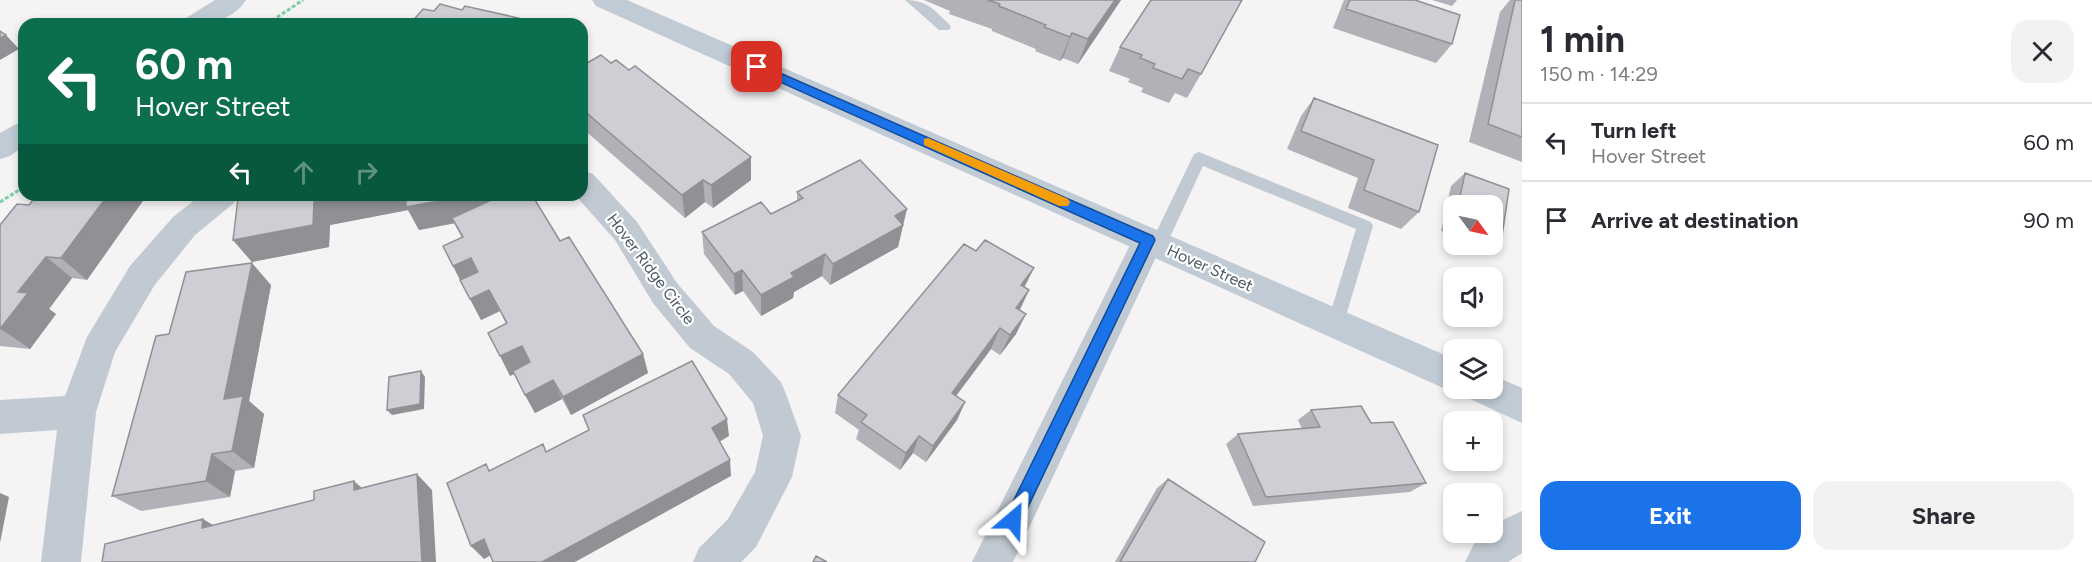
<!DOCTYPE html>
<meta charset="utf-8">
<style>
body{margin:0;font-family:Figtree,sans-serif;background:#f2f2f3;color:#2b2b33;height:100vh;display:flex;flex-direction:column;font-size:22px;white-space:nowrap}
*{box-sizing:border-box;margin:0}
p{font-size:20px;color:#7c7c81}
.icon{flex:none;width:33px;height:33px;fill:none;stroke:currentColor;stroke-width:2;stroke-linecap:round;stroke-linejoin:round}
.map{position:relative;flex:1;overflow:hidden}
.side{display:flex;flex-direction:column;background:#fff;width:570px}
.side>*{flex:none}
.banner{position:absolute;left:18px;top:18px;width:570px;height:183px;border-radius:18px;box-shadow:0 3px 9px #0003;background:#0b6e4f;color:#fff;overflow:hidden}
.needle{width:39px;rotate:123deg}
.tools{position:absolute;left:1443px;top:195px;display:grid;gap:12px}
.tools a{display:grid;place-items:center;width:60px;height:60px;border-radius:12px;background:#fff;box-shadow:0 3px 9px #0003;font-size:30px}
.pin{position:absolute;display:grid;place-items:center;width:51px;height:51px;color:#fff;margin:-26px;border-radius:12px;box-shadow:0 3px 9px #0006}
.me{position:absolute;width:66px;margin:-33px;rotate:26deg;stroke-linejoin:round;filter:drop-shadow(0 0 4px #0008)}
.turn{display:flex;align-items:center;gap:21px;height:126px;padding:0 18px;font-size:27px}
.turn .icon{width:78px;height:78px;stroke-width:2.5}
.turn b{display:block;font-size:42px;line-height:51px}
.lanes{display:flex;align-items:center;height:57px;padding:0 18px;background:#0003;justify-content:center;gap:30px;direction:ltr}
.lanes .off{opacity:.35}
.round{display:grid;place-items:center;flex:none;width:63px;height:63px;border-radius:18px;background:#f2f2f3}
.summary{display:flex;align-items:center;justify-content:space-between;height:102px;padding:0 18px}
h1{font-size:36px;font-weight:700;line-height:45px}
.primary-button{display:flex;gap:12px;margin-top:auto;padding:12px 18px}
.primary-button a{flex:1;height:69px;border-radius:18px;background:#1a73e8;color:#fff;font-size:24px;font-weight:700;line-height:69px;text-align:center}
.primary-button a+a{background:#f2f2f3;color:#2b2b33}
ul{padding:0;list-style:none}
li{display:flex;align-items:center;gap:18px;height:78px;padding:0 18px;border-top:2px solid #e1e1e2}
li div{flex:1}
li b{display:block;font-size:22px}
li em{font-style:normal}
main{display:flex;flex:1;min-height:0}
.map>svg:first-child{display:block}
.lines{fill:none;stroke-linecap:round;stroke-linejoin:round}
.path{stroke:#7ad0a6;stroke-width:3;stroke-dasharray:4 2;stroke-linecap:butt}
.service{fill:#c1cad2;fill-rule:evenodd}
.minor{fill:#c1cad2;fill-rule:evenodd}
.secondary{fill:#c1cbd6;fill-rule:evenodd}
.wall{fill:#b0b2b7}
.shaded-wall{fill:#909195}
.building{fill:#cdcfd5;stroke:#909195;stroke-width:1.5}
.route{fill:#1a73e8;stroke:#114b97;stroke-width:1.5}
.slow{fill:#f59e0b}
.labels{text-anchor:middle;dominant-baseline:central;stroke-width:4.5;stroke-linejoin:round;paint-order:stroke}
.street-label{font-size:16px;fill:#4a5661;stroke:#fff}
</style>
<main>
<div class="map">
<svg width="1522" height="562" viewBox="0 0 1522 562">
<rect width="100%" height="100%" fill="#f5f3f3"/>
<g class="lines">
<path class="path" d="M267,24L303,0
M0,202L24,187"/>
<path class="service" d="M905,0C927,0 933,9 949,24L951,27L949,30H939Z
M1199,152L1371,222L1373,226L1342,329L1336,331L1330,329L1327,324L1356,229L1203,166L1164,250L1158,251L1152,250L1150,245L1192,158L1194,154Z"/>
<path class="minor" d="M582,170L593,174L637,222L677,283L714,326L753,352L781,382L786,394L801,436L792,477L756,547L741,562H693L699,548L728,519L755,472L763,436L753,403L729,374L690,348L653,303L615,240L575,195H582Z
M201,195H238L234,203L195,235L154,286L115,352L96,412L81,562H41L57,430L0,434V400L65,396L87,337L130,266L173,217Z
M1148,227L1159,231L1164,240L1013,562H972L1137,231Z
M1522,511V553L1508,562H1465L1480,532H1492V525Z"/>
<path class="secondary" d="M215,0H246C231,23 206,24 182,24L186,18Z
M592,0H627L1454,359V388H1463L1454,392L1441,387L596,6Z
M24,121V146L10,156L0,159V133L14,125Z
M1492,375L1522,388V423L1470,399L1465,388H1492Z"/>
</g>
<path class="wall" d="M924,0H1121L1078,64L1063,58L1060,61L1035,51L1036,49L992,31V29L949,14L950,11Z
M1151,0L1201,74L1187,98L1175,93L1169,103L1141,92L1143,88L1128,82L1130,79L1109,71L1120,47Z
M1344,0H1415L1452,44L1436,63L1333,28Z
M1432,0H1457L1452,6Z
M1510,0H1522V162L1469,142L1500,12Z
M611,63L629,70L751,157V180L713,208L705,202L685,218L582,128V66Z
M1314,98L1438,145L1419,212L1401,229L1348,208L1358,178L1287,149L1301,116Z
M1465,173L1509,189L1502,236L1492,244V206H1454V236L1441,231L1451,186Z
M797,192L902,232H901L898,247L830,285L822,276L794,292L793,298L761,316L743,291L735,295L704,254L702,232L771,214L797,201Z
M37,195H147L87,280L72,278L49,309L56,314L30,349L0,346V225L29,205Z
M251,195H491V200L560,241L643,354L648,373L571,415L562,399L535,413L514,374L510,376L506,324L500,311L481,320L443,246L462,238L454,223L419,230L408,210L330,225L329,247L252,262L233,240Z
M1476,244H1492L1486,249Z
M271,285L249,401L264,414L254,468L235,471L230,497L141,511L112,496L169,334Z
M1024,287L1029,290L1020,310L1016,334L1000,355L991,349L956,396L965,402L957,420L926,462L913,453L900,470L856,439L859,430L835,413L838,395Z
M1311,410L1371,423L1426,483L1410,492L1253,506L1226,444L1238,434L1302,429L1298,420Z
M1168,479L1255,562H1115L1157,488Z"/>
<path class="shaded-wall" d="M1115,0H1121L1078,64L1088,39Z
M1072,33L1063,58L1060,61L1070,37Z
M6,35L19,49L0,60V38Z
M751,157V180L713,208L711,185Z
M703,180L705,202L685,218L682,195Z
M108,195H147L87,280L61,258Z
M353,195H491L493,216L419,230L408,210L330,225L329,247L252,262L233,240L314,202Z
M907,209L898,247L830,285L833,264L895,216Z
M825,254L822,276L794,292L793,298L761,316V295L791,273Z
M46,257L72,278L49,309L56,314L30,349L1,329L18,292Z
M471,258L481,280L464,288L453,266Z
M252,263L271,285L249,401L264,414L254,468L232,451L224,399Z
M1034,268L1023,290L1021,285Z
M742,270L743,291L735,295L734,274Z
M489,290L500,311L481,320L470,299Z
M1029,290L1019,311L1016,308Z
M1026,314L1016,334L1000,355L1010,335Z
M1000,328L991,349L944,412L952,393Z
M522,346L531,365L510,376L500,356Z
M643,354L648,373L571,415L563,397Z
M421,371L425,377L424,409L392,415L387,410Z
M553,380L562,399L535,413L525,395Z
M965,402L957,420L926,462L933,446Z
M727,419L729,436L714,445L712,428Z
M919,436L913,453L900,470L906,453Z
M212,454L235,471L230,497L206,481Z
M730,460L731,476L575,562H542Z
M417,474L432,490L436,562H422Z
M354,481L372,497L354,490Z
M0,493L9,497L0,543Z
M203,519L228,534L202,528Z
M484,539L497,552L484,559L471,546Z"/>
<path class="building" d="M987,0H1115L1088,39L1072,33L1070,37L1044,27L1046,25L999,6L1000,4Z
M1151,0H1242L1201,74L1188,69L1182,79L1153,68L1155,64L1140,58L1142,55L1120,47Z
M1350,0H1415L1460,15L1452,44L1346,9Z
M1515,0H1522V137L1488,124Z
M440,4L462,10L465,6L545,24H410L423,9L434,11Z
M0,31L6,35L0,38Z
M601,55L611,63L616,60L629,70L635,66L751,157L711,185L703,180L682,195L582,109V66Z
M1314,98L1438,145L1419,212L1364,190L1374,160L1301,131Z
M860,160L907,209L895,216L903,225L833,264L825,254L791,273L794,277L761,295L742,270L734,274L702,232L761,202L771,214L803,198L797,192Z
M1465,173L1509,189L1502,236L1492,232V206H1458Z
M37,195H108L61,258L46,257L18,292L28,293L0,329V225L17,204L29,205Z
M251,195H353L314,202L313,225L233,240L238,198Z
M406,195H472L406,207Z
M502,195H532L560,241L569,237L643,354L563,397L553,380L525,395L513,371L530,362L522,346L500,356L488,333L507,323L489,290L470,299L460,280L478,272L471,258L453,266L443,246L463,237L452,218Z
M985,240L1034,268L1021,285L1029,290L1016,308L1026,314L1010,335L1000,328L952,393L965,402L933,446L919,436L906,453L861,422L867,415L838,395L964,244L976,251Z
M252,263L224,399L243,396L232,451L212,454L206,481L112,496L156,336L169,334L186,272Z
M692,361L727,419L712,428L730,460L542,562H493L484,539L471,546L447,483L486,464L489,471L543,444L546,452L589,430L583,415Z
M421,371L420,404L387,410L389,377Z
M1361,406L1371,423L1393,422L1426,483L1266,497L1238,434L1320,427L1311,410Z
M417,474L422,562H102L105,544L203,519L202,528L314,500V491L354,481V490Z
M1168,479L1265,542L1255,562H1120Z
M816,556L827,562H813Z"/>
<path class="route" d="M757,63L1153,236L1155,240L1019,526L1013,528L1007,526L1005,520L1007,514L1140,243L753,70L751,67Z"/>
<path class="slow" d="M928,138L1068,199L1070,202L1068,206H1059L924,145V139Z"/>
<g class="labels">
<g class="street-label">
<text transform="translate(1210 268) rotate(24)">Hover Street</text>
<text transform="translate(651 269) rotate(53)">Hover Ridge Circle</text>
</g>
</g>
</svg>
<div class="tools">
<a><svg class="needle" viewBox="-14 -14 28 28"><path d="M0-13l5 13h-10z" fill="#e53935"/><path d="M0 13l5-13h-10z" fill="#7c7c81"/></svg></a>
<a><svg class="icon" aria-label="sound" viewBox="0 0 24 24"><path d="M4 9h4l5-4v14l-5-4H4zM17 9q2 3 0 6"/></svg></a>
<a><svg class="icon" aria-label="layers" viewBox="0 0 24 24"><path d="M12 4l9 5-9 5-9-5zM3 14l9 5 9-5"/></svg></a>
<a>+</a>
<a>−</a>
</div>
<div class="pin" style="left:757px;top:67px;background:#d93025"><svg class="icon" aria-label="arrive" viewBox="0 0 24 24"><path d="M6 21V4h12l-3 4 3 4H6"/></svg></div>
<svg class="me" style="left:1013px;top:520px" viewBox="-20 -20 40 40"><path d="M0-17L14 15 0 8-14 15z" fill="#1a73e8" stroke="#fff" stroke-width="4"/></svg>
<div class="banner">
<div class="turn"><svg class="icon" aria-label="left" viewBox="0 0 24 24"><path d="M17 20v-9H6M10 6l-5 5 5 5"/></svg><div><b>60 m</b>Hover Street</div></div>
<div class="lanes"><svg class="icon" aria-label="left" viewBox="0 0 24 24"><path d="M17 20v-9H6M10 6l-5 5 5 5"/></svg><svg class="icon off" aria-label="ahead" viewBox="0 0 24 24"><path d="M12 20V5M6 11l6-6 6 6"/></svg><svg class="icon off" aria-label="right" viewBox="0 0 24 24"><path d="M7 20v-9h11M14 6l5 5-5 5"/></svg></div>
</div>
</div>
<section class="side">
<div class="summary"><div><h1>1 min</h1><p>150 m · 14:29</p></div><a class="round"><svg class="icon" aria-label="close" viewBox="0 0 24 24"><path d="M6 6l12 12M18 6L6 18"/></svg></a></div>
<ul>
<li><svg class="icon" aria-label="left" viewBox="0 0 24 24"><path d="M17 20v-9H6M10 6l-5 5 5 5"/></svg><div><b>Turn left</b><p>Hover Street</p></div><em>60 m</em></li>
<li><svg class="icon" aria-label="arrive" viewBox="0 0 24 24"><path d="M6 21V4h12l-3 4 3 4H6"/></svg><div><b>Arrive at destination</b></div><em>90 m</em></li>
</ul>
<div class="primary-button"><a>Exit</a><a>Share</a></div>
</section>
</main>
